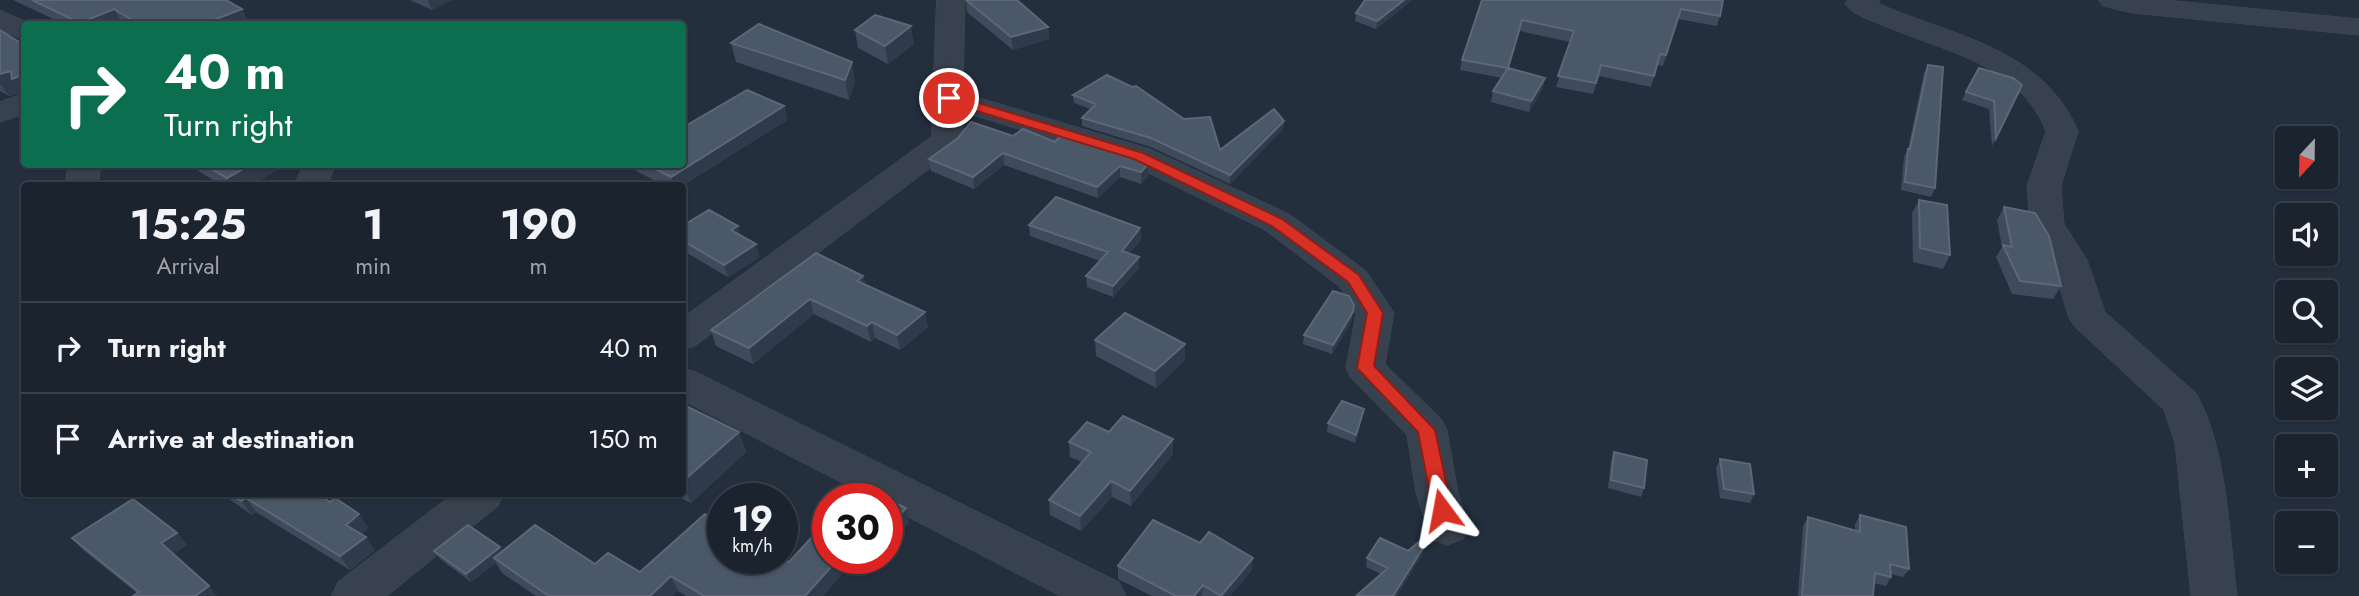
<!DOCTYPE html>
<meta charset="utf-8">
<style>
body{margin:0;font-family:Jost,sans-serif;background:#242b36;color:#f1f3f6;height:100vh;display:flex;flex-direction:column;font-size:26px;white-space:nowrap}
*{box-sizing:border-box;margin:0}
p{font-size:23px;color:#a0a4aa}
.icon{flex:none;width:38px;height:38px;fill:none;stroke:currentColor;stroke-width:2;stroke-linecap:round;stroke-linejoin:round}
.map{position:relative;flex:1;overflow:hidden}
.drawer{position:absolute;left:21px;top:182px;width:665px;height:315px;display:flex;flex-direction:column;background:#1b232e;border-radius:7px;box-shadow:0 2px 5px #0004,0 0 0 2px #39404a}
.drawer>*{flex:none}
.hud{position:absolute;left:21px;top:21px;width:665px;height:147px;border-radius:7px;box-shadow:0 2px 5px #0004,0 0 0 2px #39404a;background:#0b6e4f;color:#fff;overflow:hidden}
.needle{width:46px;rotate:202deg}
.buttons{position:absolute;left:2275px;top:126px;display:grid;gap:14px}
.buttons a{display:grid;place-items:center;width:63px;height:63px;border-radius:7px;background:#1b232e;box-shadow:0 2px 5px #0004,0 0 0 2px #39404a;font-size:35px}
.speed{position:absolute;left:707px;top:483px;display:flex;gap:14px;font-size:35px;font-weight:700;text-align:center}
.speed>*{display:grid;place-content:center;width:91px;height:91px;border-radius:50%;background:#1b232e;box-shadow:0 2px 5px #0004,0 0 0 2px #39404a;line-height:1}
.speed small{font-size:18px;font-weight:400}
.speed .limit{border:10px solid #d22;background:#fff;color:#111}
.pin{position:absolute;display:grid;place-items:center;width:60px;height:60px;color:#fff;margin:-30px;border:4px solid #fff;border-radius:50%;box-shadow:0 2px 7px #0007}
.me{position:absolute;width:77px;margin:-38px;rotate:347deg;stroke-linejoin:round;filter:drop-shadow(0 0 5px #0008)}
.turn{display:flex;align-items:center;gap:24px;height:147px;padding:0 28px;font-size:32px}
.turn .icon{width:91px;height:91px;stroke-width:2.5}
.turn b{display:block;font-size:49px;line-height:60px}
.eta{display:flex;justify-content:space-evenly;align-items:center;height:119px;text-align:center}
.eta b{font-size:42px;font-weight:700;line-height:49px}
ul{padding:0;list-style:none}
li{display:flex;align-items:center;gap:21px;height:91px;padding:0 28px;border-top:2px solid #39404a}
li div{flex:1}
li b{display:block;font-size:26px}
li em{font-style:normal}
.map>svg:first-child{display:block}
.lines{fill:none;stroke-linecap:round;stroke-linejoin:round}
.street-casing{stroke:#414a57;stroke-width:1}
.street{fill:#38414e;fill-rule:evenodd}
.wall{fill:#3f4b5c}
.shaded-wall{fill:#2f3b4b}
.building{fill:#4b5868;stroke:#5c6777;stroke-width:2}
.route{fill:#d93025;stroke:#8d1f18;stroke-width:2}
</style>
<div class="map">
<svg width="2359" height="596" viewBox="0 0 2359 596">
<rect width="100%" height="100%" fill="#242f3e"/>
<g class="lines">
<g class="street-casing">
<path id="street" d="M937,0H965L963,93L1150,149L1289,214L1366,271L1394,313L1385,364L1441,419L1447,430L1458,493L1469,527L1463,539L1447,545L1431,539L1416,493L1407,435L1351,378L1346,368L1356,313L1340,287L1265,230L1128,163L963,112V140L958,147L695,346L682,350V318L931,137Z
M1848,0H1880L1878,3L1889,8C1963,38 2043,51 2078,131L2061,186L2064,224L2087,260L2105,312L2196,393C2227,447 2229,534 2237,596H2191L2175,443L2164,410L2075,327L2069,318L2051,260L2030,224L2027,186L2046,131C2020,64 1943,51 1882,25C1870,20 1853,15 1845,4Z
M2099,0H2166L2359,19V35L2132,13L2103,6Z
M0,10L31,24H24V40L0,30Z
M24,94V114L0,122V102Z
M69,164H101L98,186H65Z
M304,164H336L327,186H294Z
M682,368L696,372L1119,582L1126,596H1060L887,506V499H873L682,400Z
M453,494H504L498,506L387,596H331L338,582Z"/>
</g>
<use href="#street" class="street"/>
</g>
<path class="wall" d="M13,0H226L249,23L245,24H125L122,23L117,24H64Z
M410,0H452L432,10Z
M966,0L1048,27L1049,39L1013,50L967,12Z
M1365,0H1412L1376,29L1355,21L1356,13Z
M1482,0H1723L1720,16L1717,26L1678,19L1663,66L1657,65L1651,87L1599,76L1593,94L1556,87L1570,42L1520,31L1509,68L1543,88L1529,112L1491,102L1493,91L1502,78L1460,70L1462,60Z
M0,30L22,93L9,96L0,91Z
M855,30L914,44L888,64L858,48Z
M731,43L855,81L849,100L736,62Z
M1928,65L1935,188L1931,197L1901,190L1904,157L1908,149L1924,73Z
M2022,85L1992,146L1989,109L1962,100L1966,92Z
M1073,95L1220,150L1284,121L1283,129L1230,184L1151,147L1082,126V118L1090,109L1074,103Z
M784,106L787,120L682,186H666L622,164H682Z
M1062,134L1148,176L1141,184L1120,177L1098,198L1004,165L974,189L931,171L929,159L1013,136L1055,142Z
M187,164H288L249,186H223Z
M1919,200L1950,255L1943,269L1913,262L1912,213Z
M2004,207L2061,286L2053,299L2012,294L1996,257L2002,247L1997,220Z
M1029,225L1140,228L1141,240L1129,253L1139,268L1113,297L1087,287L1086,276L1100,261L1030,236Z
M682,226L760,257L728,277L682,250Z
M863,276L865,284L928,327L900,350L875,338L871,342L814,314L753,364L716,346L711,330Z
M1352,320L1332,354L1303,344L1304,335Z
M1095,340L1185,360L1156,388L1096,356Z
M682,404L739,432L746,452L691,503L673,494H682Z
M1364,409L1362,418L1355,443L1327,432L1328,423Z
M1109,432L1173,439V454L1131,506L1112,497L1081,531L1050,515L1049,500L1082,462L1070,457L1069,442Z
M1614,452L1644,488L1641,497L1608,488L1611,461Z
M1720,459L1754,494L1750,503L1720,498L1716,468Z
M222,494H318L369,528L361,534L375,550L350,570L256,512L252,515Z
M1860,515L1909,569L1903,577L1891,574V577L1886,586L1874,583L1873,596H1798L1803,526L1808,517L1855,530V524Z
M828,517V558H856L823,596H686L678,591L672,596H536L502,573L496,563L471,582L440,559L434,551H503L595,564L640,572L789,562L823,526L822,523Z
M177,533L187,545L173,554L137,593L83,550L72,538Z
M1408,551H1424L1397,596H1356L1381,574L1366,567L1367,558Z
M1118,566L1252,570L1230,596H1152L1118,579Z"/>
<path class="shaded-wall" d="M428,0H452L432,10Z
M1404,0H1412L1376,29L1377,21Z
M114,9L122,23L117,24H81L80,23Z
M242,9L249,23L245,24H203Z
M911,26L914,44L888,64L885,46Z
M1048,27L1049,39L1013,50L1011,37Z
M852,62L855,81L849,100L845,80Z
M11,71L24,74V97L22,93L9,96L0,84V74Z
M1545,78L1543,88L1529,112L1531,101Z
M784,106L787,120L682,186H674L671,177Z
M1284,121L1283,129L1230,184V175Z
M1003,153L1004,165L974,189L973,177Z
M252,164H288L249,186H231L227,178Z
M1148,164V176L1141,184V172Z
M1120,166V177L1098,198L1097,187Z
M738,226L741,239L731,230Z
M1140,228L1141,240L1122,262V251Z
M756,244L760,257L728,277L724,265Z
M1139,257V268L1113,297V286Z
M863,276L867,291L857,281Z
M810,299L814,314L753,364L749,348Z
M1354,305L1352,320L1332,354L1333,345Z
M925,312L928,327L900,350L897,335Z
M872,322L875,338L871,342L867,326Z
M1185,344V360L1156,388L1155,371Z
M1364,409L1362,418L1355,443L1356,435Z
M739,432L746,452L691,503L682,482Z
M1173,439V454L1131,506L1130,491Z
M1111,481L1112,497L1081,531L1080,516Z
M246,498L256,512L252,515L241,501Z
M906,508L909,523L887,547V529Z
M359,514L369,528L355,538L346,525Z
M177,533L187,545L172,555L161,543Z
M366,537L375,550L350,570L340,556Z
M1426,543L1424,551L1397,596H1393Z
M500,547L505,555L494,558L496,563L471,582L466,574Z
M839,558H856L823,596H805Z
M1253,558L1252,570L1230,596H1221Z
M671,576L678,591L672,596H650Z
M1203,585L1202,596H1194Z
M209,586L217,596H195Z"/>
<path class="building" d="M32,0H226L242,9L203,24H139L114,9L80,23Z
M966,0H1017L1048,27L1011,37Z
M1365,0H1404L1377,21L1356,13Z
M1482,0H1723L1720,16L1681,9L1666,55L1660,54L1654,76L1601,65L1596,83L1558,76L1574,31L1522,20L1508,68L1545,78L1531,101L1493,91L1508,68L1462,60Z
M875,15L911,26L885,46L855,30Z
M759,24L852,62L845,80L731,43Z
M0,30L24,45V74L12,79L11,71L0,74Z
M1928,65L1943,67L1935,188L1905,182L1908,149H1910Z
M1979,68L2013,78L2022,85L1996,138L1994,101L1966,92Z
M1107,75L1132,87L1136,86L1184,119L1210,117L1220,150L1274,109L1284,121L1230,175L1151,138L1082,118L1096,104L1073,95Z
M747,90L784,106L671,177L646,164H682V128Z
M971,122L1013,136L1023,129L1055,142L1062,134L1127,154L1148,164L1141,172L1120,166L1097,187L1003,153L973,177L929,159L958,138Z
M203,164H252L227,178Z
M1056,197L1140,228L1122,251L1139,257L1113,286L1086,276L1108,252L1029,225Z
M1919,200L1947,205L1950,255L1920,248Z
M2004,207L2035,213L2049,236L2061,286L2020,281L2003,245L2012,247Z
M709,210L738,226L731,230L756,244L724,265L682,240V226Z
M816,253L863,276L857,281L925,312L897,335L872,322L867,326L810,299L749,348L711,330Z
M1333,291L1349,296L1354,305L1353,312L1333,345L1304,335Z
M1125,313L1185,344L1155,371L1095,340Z
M1342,401L1364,409L1356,435L1328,423Z
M682,404L739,432L682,482Z
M1123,416L1173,439L1130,491L1111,481L1080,516L1049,500L1091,452L1069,442L1087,422L1109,432Z
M1614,452L1647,460L1644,488L1611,480Z
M1720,459L1750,464L1754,494L1724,489Z
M859,485L887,499H845Z
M230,494H318L330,502L335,498L359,514L346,525L366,537L340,556L246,498L241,501Z
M133,499L177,533L161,543L209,586L195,596H133L139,592L72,538Z
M887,499L906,508L887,529Z
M705,514L723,524V558H782L789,562L824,524L822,523L828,517V558H839L805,596H704L671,576L650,596H549L494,558L535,525L595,564L608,553L640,572Z
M1860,515L1906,527L1909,569L1890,564L1891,577L1875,573L1873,596H1802L1808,517L1860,532Z
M1153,520L1200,543L1209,532L1253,558L1221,596L1203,585L1194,596H1176L1118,566Z
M468,525L500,547L466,574L434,551Z
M1380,538L1408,551L1422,539L1426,543L1393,596H1356L1388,568L1367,558Z"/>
<path class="route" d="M949,94L1143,153L1282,219L1359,275L1383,313L1374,366L1435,430L1452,510L1449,515L1442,517L1436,515L1433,510L1418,432L1357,368L1367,313L1348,282L1272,226L1134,159L944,101L942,98Z"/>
</svg>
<div class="buttons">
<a><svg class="needle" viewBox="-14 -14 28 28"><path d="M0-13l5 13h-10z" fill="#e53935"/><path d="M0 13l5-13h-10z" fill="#a0a4aa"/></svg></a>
<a><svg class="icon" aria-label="sound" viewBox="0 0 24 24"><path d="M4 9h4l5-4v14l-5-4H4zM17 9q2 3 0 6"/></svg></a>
<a><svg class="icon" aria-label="search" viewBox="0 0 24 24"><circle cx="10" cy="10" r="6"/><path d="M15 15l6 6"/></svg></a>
<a><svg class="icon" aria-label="layers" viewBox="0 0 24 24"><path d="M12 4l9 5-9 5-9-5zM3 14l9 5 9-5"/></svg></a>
<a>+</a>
<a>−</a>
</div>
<div class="speed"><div>19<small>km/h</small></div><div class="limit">30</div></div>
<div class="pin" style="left:949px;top:98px;background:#d93025"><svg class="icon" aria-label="arrive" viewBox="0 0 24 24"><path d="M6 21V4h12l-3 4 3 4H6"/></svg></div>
<svg class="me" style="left:1442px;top:510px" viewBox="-20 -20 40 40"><path d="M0-17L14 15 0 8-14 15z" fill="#d93025" stroke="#fff" stroke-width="4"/></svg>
<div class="hud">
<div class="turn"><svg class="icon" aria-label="right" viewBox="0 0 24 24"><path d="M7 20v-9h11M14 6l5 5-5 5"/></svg><div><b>40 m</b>Turn right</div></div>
</div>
<section class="drawer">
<div class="eta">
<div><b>15:25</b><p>Arrival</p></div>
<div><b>1</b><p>min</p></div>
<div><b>190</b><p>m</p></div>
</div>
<ul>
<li><svg class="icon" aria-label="right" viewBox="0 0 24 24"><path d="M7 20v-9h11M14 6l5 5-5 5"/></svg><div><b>Turn right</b></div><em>40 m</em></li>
<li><svg class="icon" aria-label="arrive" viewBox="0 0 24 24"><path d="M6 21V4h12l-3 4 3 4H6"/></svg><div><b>Arrive at destination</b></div><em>150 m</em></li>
</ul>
</section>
</div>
